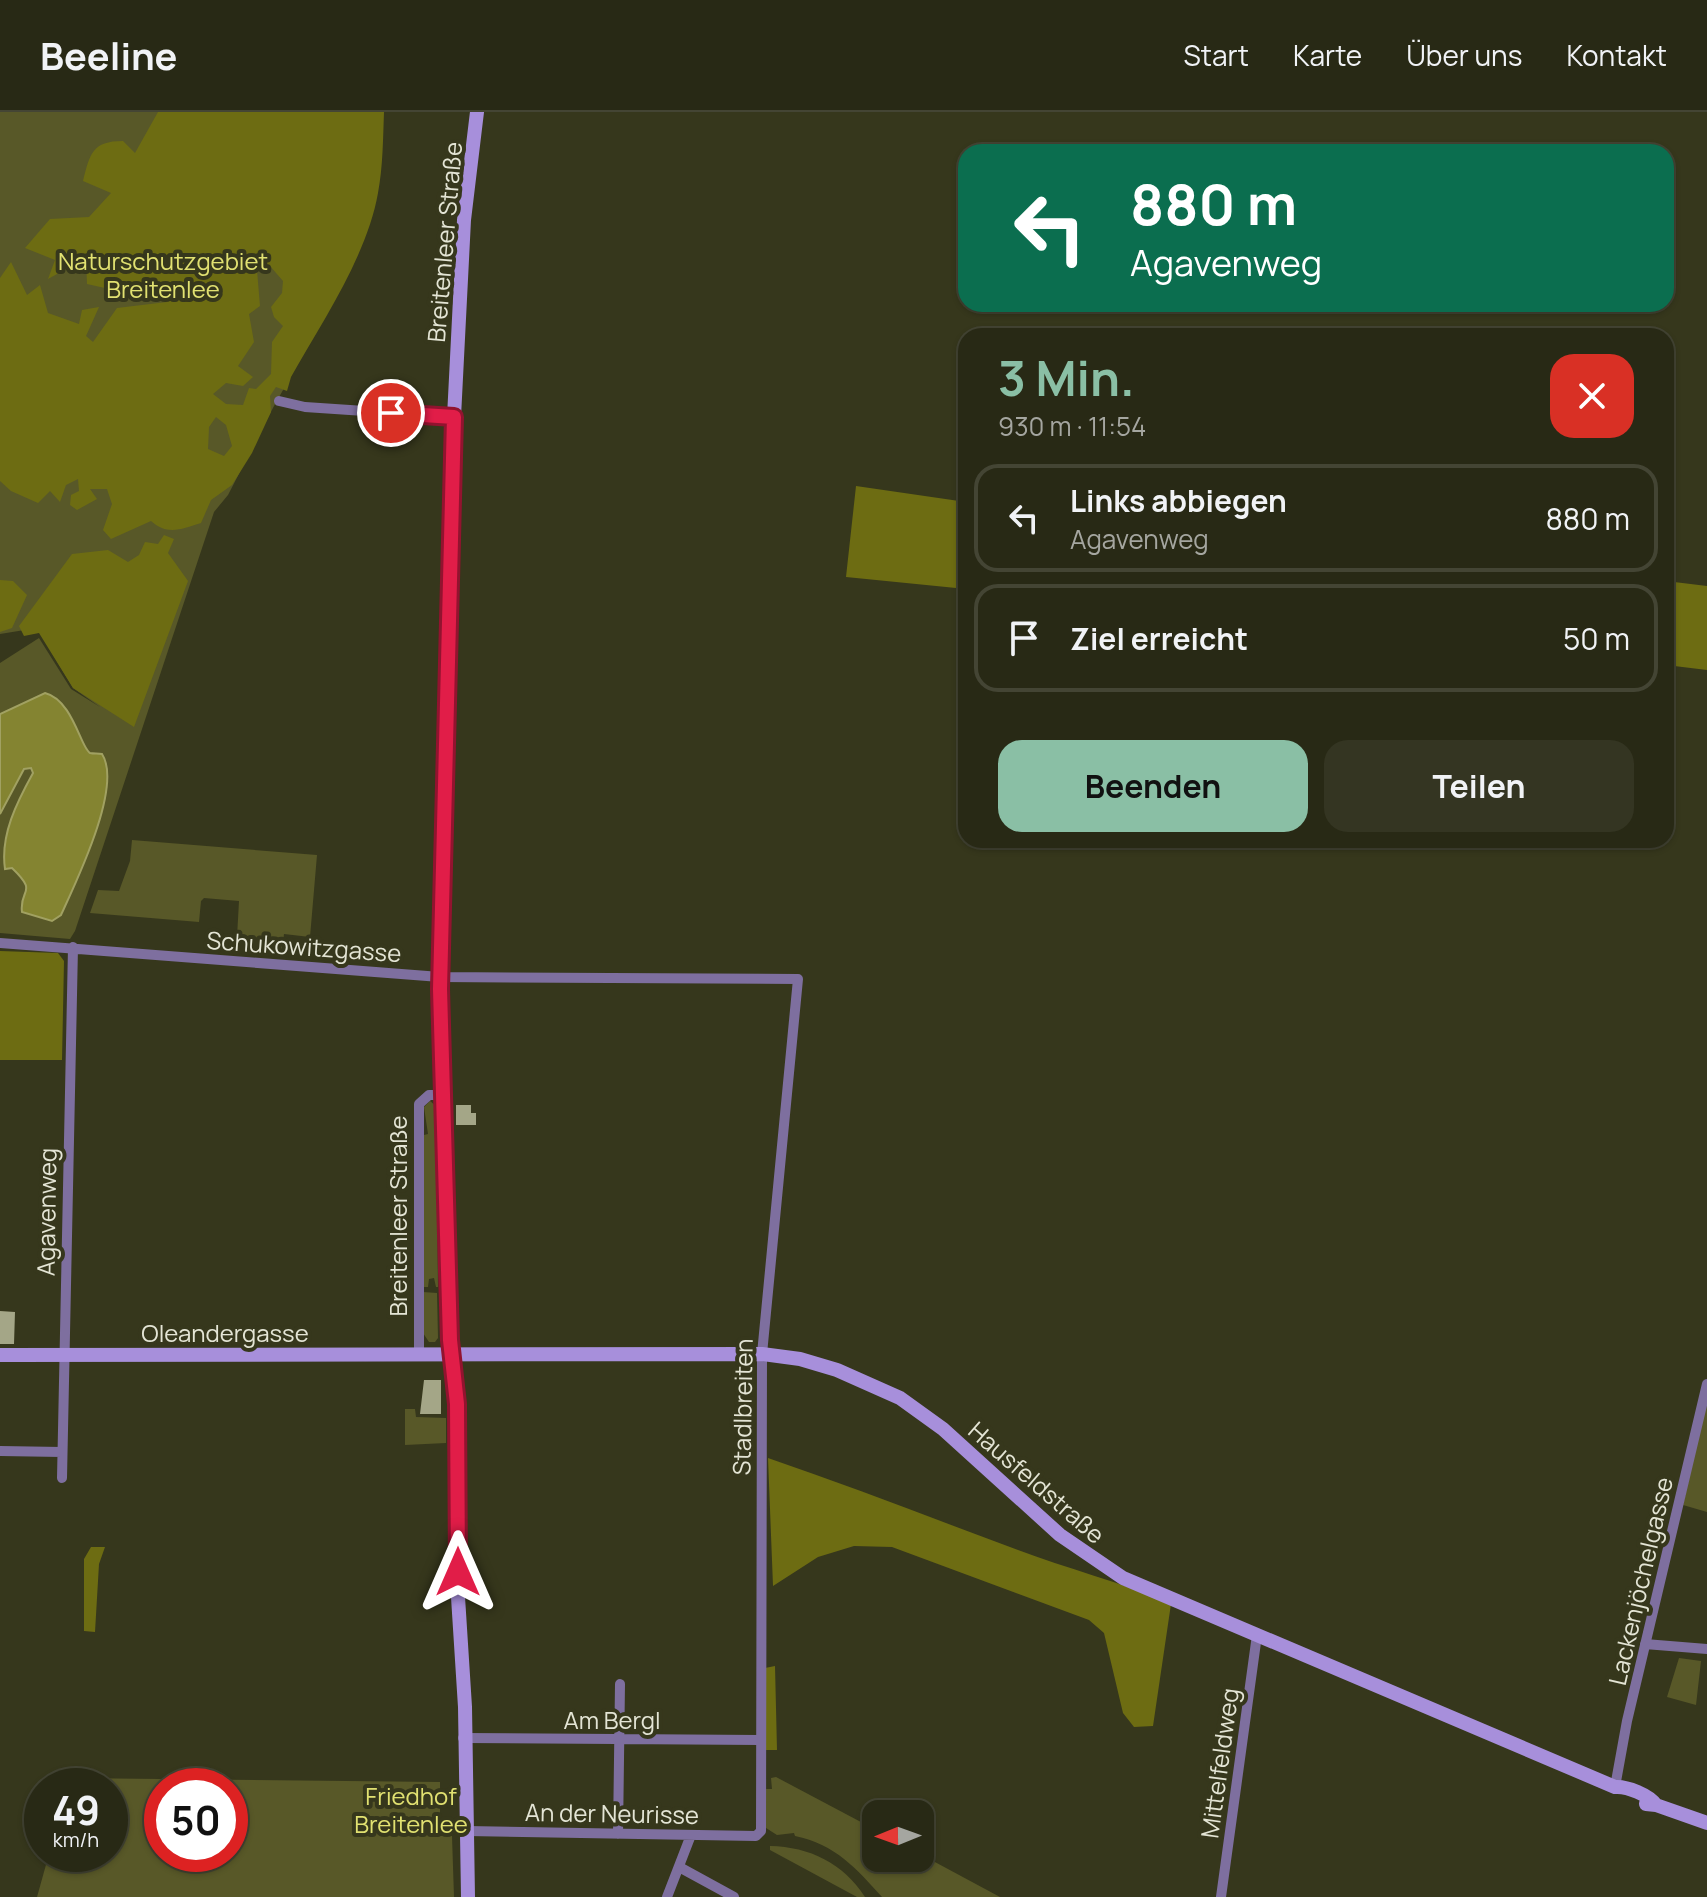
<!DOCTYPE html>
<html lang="de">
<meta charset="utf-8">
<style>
body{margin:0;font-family:Manrope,sans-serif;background:#343522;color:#f1f3f6;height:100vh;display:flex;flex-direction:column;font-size:30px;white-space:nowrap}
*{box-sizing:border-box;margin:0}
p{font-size:26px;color:#a5a6a0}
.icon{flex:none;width:44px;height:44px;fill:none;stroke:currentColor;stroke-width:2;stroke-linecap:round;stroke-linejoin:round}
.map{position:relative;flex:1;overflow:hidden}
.drawer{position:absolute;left:958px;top:216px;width:716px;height:520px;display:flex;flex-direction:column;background:#282915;border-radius:24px;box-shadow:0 2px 6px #0004,0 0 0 2px #444534}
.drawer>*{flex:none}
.hud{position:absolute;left:958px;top:32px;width:716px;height:168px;border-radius:24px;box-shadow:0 2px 6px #0004,0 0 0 2px #444534;background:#0b6e4f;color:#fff;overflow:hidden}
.needle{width:52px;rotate:269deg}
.fabs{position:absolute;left:862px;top:1688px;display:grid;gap:16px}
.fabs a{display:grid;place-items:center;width:72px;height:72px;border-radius:16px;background:#282915;box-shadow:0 2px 6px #0004,0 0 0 2px #444534;font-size:40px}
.speed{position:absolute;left:24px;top:1656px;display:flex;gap:16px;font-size:40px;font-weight:700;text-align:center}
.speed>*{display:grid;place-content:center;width:104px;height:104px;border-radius:50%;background:#282915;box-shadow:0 2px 6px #0004,0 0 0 2px #444534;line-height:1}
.speed small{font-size:20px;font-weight:400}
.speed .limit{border:12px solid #d22;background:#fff;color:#111}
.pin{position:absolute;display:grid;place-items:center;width:68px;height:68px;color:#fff;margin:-34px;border:4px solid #fff;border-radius:50%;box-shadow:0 2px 8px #0007}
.me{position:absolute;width:88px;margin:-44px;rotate:0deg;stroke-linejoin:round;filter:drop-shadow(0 0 6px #0008)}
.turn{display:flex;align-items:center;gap:28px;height:168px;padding:0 40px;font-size:36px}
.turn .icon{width:104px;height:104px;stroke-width:2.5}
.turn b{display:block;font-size:56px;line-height:68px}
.round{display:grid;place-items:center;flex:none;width:84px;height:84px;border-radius:24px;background:#343522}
.headline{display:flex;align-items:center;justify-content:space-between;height:136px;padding:0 40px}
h1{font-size:48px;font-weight:700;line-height:60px;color:#8abfa5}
.primary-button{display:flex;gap:16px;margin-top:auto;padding:16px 40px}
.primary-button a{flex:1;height:92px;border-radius:24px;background:#8abfa5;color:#111;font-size:32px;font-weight:700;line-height:92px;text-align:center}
.primary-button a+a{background:#343522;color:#f1f3f6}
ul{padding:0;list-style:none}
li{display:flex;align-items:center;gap:24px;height:108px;margin:0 16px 12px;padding:0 24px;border:4px solid #444534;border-radius:24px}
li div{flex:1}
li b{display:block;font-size:30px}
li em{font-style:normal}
header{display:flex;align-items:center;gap:48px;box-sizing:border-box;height:112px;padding:0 40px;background:#282915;border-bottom:2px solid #444534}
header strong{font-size:38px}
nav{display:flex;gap:44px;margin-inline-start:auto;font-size:28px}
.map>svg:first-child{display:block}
.green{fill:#585828;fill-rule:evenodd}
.forest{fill:#6d6c12;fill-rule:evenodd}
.water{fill:#848431;stroke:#a1a162;stroke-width:2}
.building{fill:#a4a687}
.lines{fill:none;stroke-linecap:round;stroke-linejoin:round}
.street{stroke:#7e6f9f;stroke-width:10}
.secondary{stroke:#a78fdb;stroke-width:14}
.route-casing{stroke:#92132f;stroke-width:20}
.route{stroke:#e11d48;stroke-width:14}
.labels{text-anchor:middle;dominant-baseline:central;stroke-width:8;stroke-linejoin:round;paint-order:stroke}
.street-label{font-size:24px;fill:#e4e5d5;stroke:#36371c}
.park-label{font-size:24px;fill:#e1e171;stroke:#36371c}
</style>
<header>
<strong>Beeline</strong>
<nav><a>Start</a><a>Karte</a><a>Über uns</a><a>Kontakt</a></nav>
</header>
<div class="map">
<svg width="1707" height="1785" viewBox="0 0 1707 1785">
<rect width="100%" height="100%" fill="#36371c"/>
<path class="green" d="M0,0H383L340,177L274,294L228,383L214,400L75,819L70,827L0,821V551L39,526L71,577L100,595L73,576L37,516L0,522Z
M132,728L317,743L310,825L284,822L281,845L272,844L237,825L239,789L204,786L201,789L199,810L90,801L98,778L119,779L130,749Z
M430,989L436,994L438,1175H436L434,1166L429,1167L428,1175H423L424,1023L428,1022L424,995Z
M423,1180L437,1181L438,1226L435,1230H429L423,1221Z
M1707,1288V1400L1683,1393Z
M405,1297H415L416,1305L446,1306V1331L405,1333Z
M1679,1546L1701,1549L1696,1593L1667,1585Z
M776,1665L876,1718V1746H920V1742L1000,1785H882C857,1757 835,1732 795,1724L794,1721L777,1723L766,1716V1677H772L771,1666Z
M68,1666L440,1670V1724H452L454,1785H37L49,1742H110V1674H68ZM162,1674H230V1742H162Z
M770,1734C810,1735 843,1751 865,1785H857L770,1738Z"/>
<path class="forest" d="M158,0H384C383,26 383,55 378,81C367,144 322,210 291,265L287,279L276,275L270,284L271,300L252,341L232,373L211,388L201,411C181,417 168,424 151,409L111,427L103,418L112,392L107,377H90L97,387L77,398L70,393L71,383L79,379L78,367L66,373L60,390L50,379L38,391L11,379L0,369V166L11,150L27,183L40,173L48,201L79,212L82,198L99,195L86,224L93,230L117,196L167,190L87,172L86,146L48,167L55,148L25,136L50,107L89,105L111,81L83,69C90,42 92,29 123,29L135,41ZM270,154L283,169L282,181L271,195L274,205L283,214L272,230L271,262L256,277L249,276L243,293L226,292L213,282L226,271L243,274L253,265L238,254L254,230L249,202L260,194L257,158ZM216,305L226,313L232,334L224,344L208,337L209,315Z
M856,374L966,390V477L846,465Z
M164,423L174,427L168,441L188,469L134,615L73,576L39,521L24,524L19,514L72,442L108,438L128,450L139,443L145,430L158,432Z
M0,468L13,469L27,483L12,516L0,520Z
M1666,469L1707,474V558L1666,553Z
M0,839L58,841L64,849L62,948H0Z
M768,1346C850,1374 929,1405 1010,1435C1063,1456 1119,1469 1171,1492L1153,1614L1134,1615L1123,1601L1104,1521L1089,1508L892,1435L854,1434L818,1445L773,1474Z
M91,1435H105L99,1452L95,1520L84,1519V1447Z
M775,1554L777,1638H764L765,1556Z"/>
<path class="water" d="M45,581C73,588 81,637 90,641C94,642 98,641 102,642C123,674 76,770 61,803L52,809L22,800C19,776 39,782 12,756L5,757C0,723 17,690 33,661L31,656L24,657L0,702V602Z"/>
<path class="building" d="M456,993H471V1001H476V1013H456Z
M0,1199L15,1200L14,1232H0Z
M424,1268H441V1302H420Z"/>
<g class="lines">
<path class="street" d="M279,289L305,295L454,305
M0,831L440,865L798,867L762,1242L761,1719L756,1724L467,1719
M419,1242V992L429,983H442
M0,1339L62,1340
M62,1366L73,835
M1645,1532L1707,1537
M463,1626L760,1628
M1615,1675L1627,1609L1707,1272
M618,1722L620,1572
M681,1756L734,1785
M667,1785L691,1723
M1221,1785L1257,1523"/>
<path class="secondary" d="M0,1243L762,1242L800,1247L837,1258L900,1286L943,1317L1060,1423L1123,1466L1615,1675C1627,1674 1649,1683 1656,1693
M1646,1692L1656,1693L1707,1711
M468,1785L465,1595L458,1485L457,1292L450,1228L440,865L454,305L464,108L477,0"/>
</g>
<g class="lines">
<g class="route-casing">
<path id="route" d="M391,301L454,305L440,877L450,1228L457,1292L458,1460"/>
</g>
<use href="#route" class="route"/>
</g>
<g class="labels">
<g class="street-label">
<text transform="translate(444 130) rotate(-85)">Breitenleer Straße</text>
<text transform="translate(304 834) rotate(4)">Schukowitzgasse</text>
<text transform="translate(46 1100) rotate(-89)">Agavenweg</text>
<text transform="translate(397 1104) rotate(-90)">Breitenleer Straße</text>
<text x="225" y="1220">Oleandergasse</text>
<text transform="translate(742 1295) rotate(-89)">Stadlbreiten</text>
<text transform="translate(1037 1370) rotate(41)">Hausfeldstraße</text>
<text transform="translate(1640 1469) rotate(-77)">Lackenjöchelgasse</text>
<text x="612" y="1607">Am Bergl</text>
<text transform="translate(1219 1651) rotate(-82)">Mittelfeldweg</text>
<text transform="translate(612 1701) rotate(1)">An der Neurisse</text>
</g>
<g class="park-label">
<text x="163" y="148">Naturschutzgebiet<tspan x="163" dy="28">Breitenlee</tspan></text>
<text x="411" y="1683">Friedhof<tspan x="411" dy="28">Breitenlee</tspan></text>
</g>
</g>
</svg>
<div class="fabs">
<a><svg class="needle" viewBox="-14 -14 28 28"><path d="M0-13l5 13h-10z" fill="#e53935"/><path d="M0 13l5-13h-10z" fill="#a5a6a0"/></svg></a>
</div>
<div class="speed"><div>49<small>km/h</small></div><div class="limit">50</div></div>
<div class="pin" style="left:391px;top:301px;background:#d93025"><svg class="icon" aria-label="arrive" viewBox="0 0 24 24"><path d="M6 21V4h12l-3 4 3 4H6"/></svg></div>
<svg class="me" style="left:458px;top:1460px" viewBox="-20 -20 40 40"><path d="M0-17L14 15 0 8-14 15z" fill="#e11d48" stroke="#fff" stroke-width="4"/></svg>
<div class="hud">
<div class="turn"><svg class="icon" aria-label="left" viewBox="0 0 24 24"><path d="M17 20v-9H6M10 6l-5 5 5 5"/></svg><div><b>880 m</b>Agavenweg</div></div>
</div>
<section class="drawer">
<div class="headline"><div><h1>3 Min.</h1><p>930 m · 11:54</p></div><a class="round" style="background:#d93025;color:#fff"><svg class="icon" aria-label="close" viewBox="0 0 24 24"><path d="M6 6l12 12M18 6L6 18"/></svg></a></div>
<ul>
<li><svg class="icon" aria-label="left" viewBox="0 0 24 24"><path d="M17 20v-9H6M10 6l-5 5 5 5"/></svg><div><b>Links abbiegen</b><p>Agavenweg</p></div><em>880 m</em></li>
<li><svg class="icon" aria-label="arrive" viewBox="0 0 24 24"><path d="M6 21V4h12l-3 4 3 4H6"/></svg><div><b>Ziel erreicht</b></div><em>50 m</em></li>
</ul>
<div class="primary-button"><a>Beenden</a><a>Teilen</a></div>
</section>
</div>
